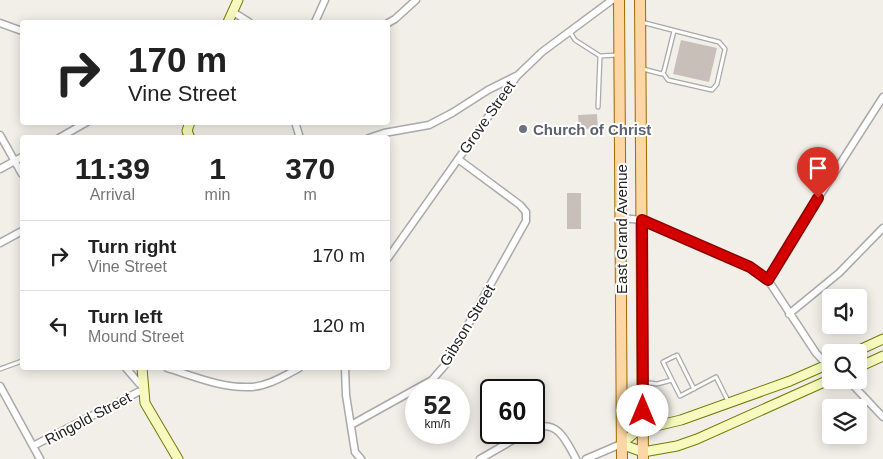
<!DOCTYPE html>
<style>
body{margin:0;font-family:Arial,sans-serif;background:#f2f2f2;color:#222;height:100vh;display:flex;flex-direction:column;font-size:19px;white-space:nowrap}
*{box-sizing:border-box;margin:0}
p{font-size:16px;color:#767676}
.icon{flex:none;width:28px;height:28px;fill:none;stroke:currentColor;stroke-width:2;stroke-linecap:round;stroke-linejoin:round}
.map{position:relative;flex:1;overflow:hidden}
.drawer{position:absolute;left:20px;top:135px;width:370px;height:235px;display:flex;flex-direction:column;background:#fff;border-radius:5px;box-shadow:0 2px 12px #0003}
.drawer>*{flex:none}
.banner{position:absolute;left:20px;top:20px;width:370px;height:105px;border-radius:5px;box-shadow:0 2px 12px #0003;background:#fff;color:#222;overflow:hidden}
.controls{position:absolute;left:822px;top:289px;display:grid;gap:10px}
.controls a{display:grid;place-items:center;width:45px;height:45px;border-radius:5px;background:#fff;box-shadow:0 2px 12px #0003;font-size:25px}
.speed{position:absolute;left:405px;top:379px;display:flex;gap:10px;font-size:25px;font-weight:700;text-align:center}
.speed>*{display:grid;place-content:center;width:65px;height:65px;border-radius:50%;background:#fff;box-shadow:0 2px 12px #0003;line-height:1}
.speed small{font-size:12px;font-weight:400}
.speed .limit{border:2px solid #111;border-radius:8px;background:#fff;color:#111}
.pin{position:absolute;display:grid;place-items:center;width:42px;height:42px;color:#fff;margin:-51px -21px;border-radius:50% 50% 50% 0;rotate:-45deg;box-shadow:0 0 5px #0007}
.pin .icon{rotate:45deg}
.me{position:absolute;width:55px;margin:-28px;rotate:0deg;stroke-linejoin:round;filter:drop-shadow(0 0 4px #0008)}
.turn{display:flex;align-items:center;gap:18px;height:105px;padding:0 25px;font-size:22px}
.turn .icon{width:65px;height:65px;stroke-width:2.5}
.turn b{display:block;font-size:35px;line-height:42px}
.eta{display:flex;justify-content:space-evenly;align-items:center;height:85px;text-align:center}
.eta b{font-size:30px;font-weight:800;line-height:35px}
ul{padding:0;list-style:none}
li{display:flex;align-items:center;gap:15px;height:70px;padding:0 25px;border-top:1px solid #e0e0e0}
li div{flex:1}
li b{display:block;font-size:19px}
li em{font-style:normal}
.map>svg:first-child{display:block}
.building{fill:#c7bfb8}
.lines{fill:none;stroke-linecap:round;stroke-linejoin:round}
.lane-casing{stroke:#a9a9a9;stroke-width:5.5}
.street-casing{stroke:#a9a9a9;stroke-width:9}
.secondary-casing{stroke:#707d05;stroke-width:11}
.primary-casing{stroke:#a06b00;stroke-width:12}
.lane{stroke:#fff;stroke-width:3}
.street{stroke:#fff;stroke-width:6}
.secondary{stroke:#f7fabf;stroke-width:9}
.primary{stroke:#fcd6a4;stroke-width:10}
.route-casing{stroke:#8a0000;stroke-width:12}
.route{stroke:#d40000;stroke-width:9}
.worship-dot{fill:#6b7280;stroke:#fff;stroke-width:2}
.labels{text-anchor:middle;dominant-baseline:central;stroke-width:4;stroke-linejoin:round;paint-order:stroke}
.street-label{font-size:15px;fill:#222;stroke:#fff}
.worship-label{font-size:15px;font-weight:bold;fill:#5b616d;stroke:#fff;text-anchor:start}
</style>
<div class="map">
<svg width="883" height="459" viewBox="0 0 883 459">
<rect width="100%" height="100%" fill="#f2efe9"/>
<path class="building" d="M681,40L717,48L709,82L673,74Z
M597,114L598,129H579L578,115Z
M567,193H581V229H567Z"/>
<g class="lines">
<g class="lane-casing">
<path id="lane" d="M641,22L719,42L725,49L717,84L712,90L668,80L663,73
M570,32L575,40L600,56L598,107
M600,56L617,55
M643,69L662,74L664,71L674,31
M0,369L22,361
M643,382L657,384L672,380
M694,389L677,355L663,362L680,396L716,377L728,401"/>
</g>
<g class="street-casing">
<path id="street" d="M233,12L249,22
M315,22L325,0
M0,23L22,31
M388,23L395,19L416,0
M295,122L300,138
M0,135L22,174
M59,138L87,122
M369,138L384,133L429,125L452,113L488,90L516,76
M0,169L22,157
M621,218L642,220L750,267L768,280L816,353L828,366
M0,243L22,231
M388,258L517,76L542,52L612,0
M768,280L797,231L883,97
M789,314L839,273L883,228
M167,368C193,376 221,388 249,387C267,387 284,376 299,368
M345,368L346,395L355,452L361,459
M848,380L883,417
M0,386L40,459
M351,425L432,380L446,364L526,221V212L520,205L458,159
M534,429C557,418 567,442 576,459
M33,446L144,389L126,368
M480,459L527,432
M586,459L621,444"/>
</g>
<g class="secondary-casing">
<path id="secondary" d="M228,22L238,0
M190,122L187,131L190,138
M855,352L883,339
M859,367L883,356
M142,368L145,403L178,459
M621,444L643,426L660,425L681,420L790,381L831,363
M621,444L643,452L677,446L697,439L831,379"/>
</g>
<g class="primary-casing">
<path id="primary" d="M619,0L622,459
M640,0L643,459"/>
</g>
<use href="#lane" class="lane"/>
<use href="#street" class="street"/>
<use href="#secondary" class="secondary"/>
<use href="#primary" class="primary"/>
</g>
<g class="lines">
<g class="route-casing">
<path id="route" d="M643,411L642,220L750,267L768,280L818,198"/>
</g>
<use href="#route" class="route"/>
</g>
<circle class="worship-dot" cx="523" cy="129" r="5"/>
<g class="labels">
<g class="street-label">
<text transform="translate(487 117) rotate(-55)">Grove Street</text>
<text transform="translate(621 229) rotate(-90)">East Grand Avenue</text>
<text transform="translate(467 325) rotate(-59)">Gibson Street</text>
<text transform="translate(88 418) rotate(-28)">Ringold Street</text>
</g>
<g class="worship-label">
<text x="533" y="129">Church of Christ</text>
</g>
</g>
</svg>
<div class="controls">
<a><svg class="icon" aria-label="sound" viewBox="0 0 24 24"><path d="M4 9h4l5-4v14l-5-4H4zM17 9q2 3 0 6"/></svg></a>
<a><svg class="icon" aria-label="search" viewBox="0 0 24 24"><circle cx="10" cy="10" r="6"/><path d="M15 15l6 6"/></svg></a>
<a><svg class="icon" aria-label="layers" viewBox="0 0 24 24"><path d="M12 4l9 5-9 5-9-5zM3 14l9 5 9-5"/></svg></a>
</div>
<div class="speed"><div>52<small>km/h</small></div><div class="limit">60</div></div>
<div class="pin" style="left:818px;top:198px;background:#d93025"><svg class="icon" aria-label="arrive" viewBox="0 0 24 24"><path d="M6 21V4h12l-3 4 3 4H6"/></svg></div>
<svg class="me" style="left:643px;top:411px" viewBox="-20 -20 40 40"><circle r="19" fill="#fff"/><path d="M0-13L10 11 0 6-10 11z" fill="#d40000"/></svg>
<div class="banner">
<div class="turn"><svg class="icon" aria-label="right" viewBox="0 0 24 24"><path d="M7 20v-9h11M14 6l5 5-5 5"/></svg><div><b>170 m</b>Vine Street</div></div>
</div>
<section class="drawer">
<div class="eta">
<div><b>11:39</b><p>Arrival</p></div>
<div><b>1</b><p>min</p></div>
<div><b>370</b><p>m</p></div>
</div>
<ul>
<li><svg class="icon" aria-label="right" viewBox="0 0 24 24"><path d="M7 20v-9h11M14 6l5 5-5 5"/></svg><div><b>Turn right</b><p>Vine Street</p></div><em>170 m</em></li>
<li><svg class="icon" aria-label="left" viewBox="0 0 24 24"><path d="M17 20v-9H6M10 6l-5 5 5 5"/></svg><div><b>Turn left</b><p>Mound Street</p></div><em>120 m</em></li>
</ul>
</section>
</div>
